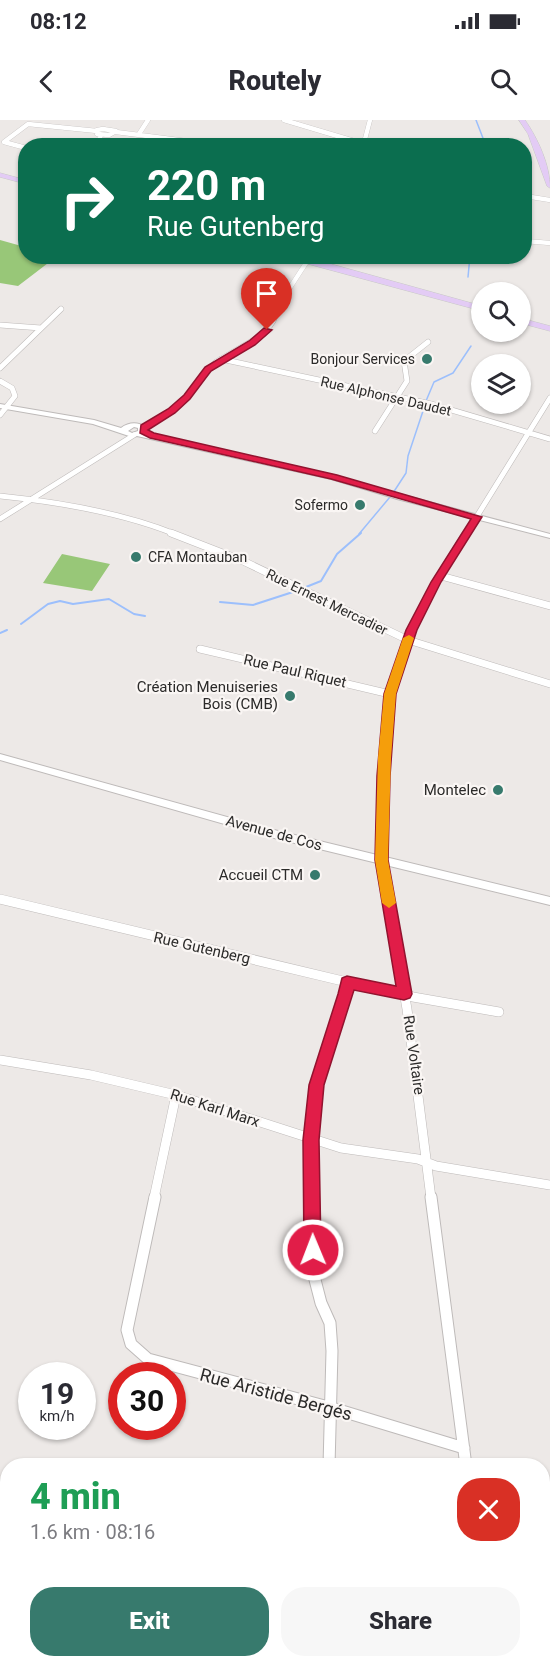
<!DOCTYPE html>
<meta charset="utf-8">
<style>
body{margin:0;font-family:Roboto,sans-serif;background:#f7f7f7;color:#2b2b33;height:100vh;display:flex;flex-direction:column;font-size:22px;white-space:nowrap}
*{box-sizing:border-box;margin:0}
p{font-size:20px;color:#7c7c81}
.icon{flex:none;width:33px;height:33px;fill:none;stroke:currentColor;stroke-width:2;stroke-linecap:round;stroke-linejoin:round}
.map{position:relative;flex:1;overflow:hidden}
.side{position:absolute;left:0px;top:1338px;width:550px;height:210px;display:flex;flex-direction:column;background:#fff;border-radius:24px 24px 0 0;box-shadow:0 2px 4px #0004}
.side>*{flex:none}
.hud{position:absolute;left:18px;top:18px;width:514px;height:126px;border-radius:24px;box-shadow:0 2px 4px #0004;background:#0b6e4f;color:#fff;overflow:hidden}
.tools{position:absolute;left:471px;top:162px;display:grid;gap:12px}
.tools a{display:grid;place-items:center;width:60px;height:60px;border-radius:50%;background:#fff;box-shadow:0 2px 4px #0004;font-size:30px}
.speed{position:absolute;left:18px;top:1242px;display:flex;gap:12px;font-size:30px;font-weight:700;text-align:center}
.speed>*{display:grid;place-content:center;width:78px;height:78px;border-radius:50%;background:#fff;box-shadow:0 2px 4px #0004;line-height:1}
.speed small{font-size:15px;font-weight:400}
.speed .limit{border:9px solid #d22;background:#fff;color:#111}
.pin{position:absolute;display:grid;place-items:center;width:51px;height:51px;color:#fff;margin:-62px -26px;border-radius:50% 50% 50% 0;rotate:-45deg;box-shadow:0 0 6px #0007}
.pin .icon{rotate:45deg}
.me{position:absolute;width:66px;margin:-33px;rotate:359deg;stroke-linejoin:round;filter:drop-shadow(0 0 4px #0008)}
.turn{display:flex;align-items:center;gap:21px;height:126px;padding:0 30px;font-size:27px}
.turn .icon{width:78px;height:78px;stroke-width:2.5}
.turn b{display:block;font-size:42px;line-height:51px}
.round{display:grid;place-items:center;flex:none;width:63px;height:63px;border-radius:24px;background:#f7f7f7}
.summary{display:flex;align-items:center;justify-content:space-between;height:102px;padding:0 30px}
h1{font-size:36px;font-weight:800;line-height:45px;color:#1e9e55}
.action{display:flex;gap:12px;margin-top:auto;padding:12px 30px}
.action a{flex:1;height:69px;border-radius:24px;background:#377a6d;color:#fff;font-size:24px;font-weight:800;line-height:69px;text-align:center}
.action a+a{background:#f7f7f7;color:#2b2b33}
.status{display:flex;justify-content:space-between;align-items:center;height:42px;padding:0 30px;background:#fff;direction:ltr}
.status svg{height:16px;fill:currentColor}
header{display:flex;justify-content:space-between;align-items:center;height:78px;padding:0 30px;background:#fff;font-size:27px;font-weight:800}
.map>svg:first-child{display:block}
.green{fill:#98c778}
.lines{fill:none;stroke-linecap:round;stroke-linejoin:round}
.stream-far1{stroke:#9cbffc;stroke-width:1.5}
.stream{stroke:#9cbffc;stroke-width:2}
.minor-far4-casing{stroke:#bebab9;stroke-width:5}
.minor-far3-casing{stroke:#bebab9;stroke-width:6}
.minor-far2-casing{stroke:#bebab9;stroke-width:8}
.minor-far1-casing{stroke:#bebab9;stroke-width:10}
.minor-casing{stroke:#bebab9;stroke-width:13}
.tertiary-casing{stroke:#bebab9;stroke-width:2}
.primary-casing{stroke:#c8c8c7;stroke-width:1}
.minor-far4{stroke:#fff;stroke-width:4.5}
.minor-far3{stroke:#fff;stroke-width:5}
.minor-far2{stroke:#fff;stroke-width:7}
.minor-far1{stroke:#fff;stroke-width:9}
.minor{stroke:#fff;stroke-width:11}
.tertiary{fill:#fff;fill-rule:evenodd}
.primary{fill:#e3cbf5;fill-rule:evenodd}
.rail-casing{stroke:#5d5b5a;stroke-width:5}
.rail{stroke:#faf6f4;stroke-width:3;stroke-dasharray:9;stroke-linecap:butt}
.route{fill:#e11d48;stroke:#92132f;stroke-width:1.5}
.slow{fill:#f59e0b}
.poi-dot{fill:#377a6d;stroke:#faf6f4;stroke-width:2}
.labels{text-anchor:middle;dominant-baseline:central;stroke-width:4.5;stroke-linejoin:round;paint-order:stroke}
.far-poi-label{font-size:14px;fill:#2b2a29;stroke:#faf6f4;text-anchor:end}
.far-street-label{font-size:14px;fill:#2b2a29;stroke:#faf6f4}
.street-label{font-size:15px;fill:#2b2a29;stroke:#faf6f4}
.poi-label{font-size:15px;fill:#2b2a29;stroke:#faf6f4;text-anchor:end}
.near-street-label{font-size:18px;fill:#2b2a29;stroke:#faf6f4}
</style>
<div class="status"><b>08:12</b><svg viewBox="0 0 49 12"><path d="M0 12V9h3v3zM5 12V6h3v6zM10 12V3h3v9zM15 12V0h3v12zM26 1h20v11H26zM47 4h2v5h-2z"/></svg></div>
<header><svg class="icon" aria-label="back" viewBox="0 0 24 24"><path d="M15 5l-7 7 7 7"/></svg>Routely<svg class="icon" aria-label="search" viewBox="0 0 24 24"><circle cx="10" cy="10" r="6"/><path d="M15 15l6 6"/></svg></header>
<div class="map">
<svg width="550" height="1548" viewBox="0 0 550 1548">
<rect width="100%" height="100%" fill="#ede9e7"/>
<path class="green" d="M0,120L25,127L26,136L56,137L18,166L0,163Z
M62,434L110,444L92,471L43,463Z"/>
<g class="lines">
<path class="stream-far1" d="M476,0L486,26
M468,157L470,136
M426,281L434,262L453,253L471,226
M393,373L406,353L408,336L425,285
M359,414L390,377"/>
<path class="stream" d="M306,467L321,461L337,434L361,413
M220,482L253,485L296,471
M21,504L48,484L60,481L73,484L109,479L134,494L145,496
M0,513L7,510"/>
<g class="minor-far4-casing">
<path id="minor-far4" d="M284,0L371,26
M103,9L116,11L109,15L97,14V10Z
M116,12L226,26
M139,14L148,0
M364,23L370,0
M96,26L101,15
M26,28L4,22L28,4L97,11
M525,76L550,80
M525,121L550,123
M280,183L306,143"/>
</g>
<g class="minor-far3-casing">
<path id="minor-far3" d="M0,205L41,208
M221,239L431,284L550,319
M0,248L61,189
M0,261L12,268L15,276L0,295
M143,308L179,285L216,242L264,214L273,201L281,182
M375,311L407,261L404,241L428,222
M0,376C59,382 120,392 175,414
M0,399L134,315
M466,414L550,278"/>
</g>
<g class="minor-far2-casing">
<path id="minor-far2" d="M171,413L243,441L408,520L550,564
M441,456L550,486
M200,529L390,574
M382,707L383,656L390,574L411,510L436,462L466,413"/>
</g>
<g class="minor-far1-casing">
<path id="minor-far1" d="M382,706L381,740L407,889L431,1078
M0,779L347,862L397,871L413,877L499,892
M0,940L91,955L176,975L341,1028L418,1039L436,1046L550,1065
M154,1078L176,975
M312,1078L311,1020L317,965L346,874L347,862"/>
</g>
<g class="minor-casing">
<path id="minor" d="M155,1077L127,1210L131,1224L148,1239L332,1288L464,1328
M312,1077L313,1152L321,1183L330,1203L332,1231L329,1346
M431,1077L466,1346
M317,1540V1548
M490,1540L491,1548"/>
</g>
<g class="tertiary-casing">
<path id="tertiary" d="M0,284L94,300L121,308C129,302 138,302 146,307L145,313L333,355L403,375L550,414V418L397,379L331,359L137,316L132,317L93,304L0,288ZM134,307L138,308V311L132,313L128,311Z
M0,634L270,709L550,777V785L270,717L0,640Z"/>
</g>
<g class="primary-casing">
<path id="primary" d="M519,0H525C538,19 550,45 550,68L547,66L528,14Z
M0,53L26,60V64L0,57Z
M312,136L320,141L482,186V191L297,141L301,136Z
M520,198L550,206V211L520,203Z"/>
</g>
<use href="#minor-far4" class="minor-far4"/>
<use href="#minor-far3" class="minor-far3"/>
<use href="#minor-far2" class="minor-far2"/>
<use href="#minor-far1" class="minor-far1"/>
<use href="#minor" class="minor"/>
<use href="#tertiary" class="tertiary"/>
<use href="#primary" class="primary"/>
<g class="rail-casing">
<path id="rail" d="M0,1476L8,1484
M58,1540L64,1548
M69,1540L76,1548"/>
</g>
<use href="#rail" class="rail"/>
</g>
<path class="route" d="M264,208L272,210L255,225L211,251L190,279L175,293L148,310L154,313L337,355L482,397L441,462L417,510L396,574L390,656L388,740L412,874L410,878L404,880L354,870L324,965L319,1020L321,1130L319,1136L313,1138L307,1136L304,1130L303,1020L309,965L338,874L342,858L347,856L396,866L375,740L377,656L384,574L406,510L431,462L471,399L331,359L150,318L140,313L141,305L168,289L184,275L205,247L249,221Z"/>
<path class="slow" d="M409,515L414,518L396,574L391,638L388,740L396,783L389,788L382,783L375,740L378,638L384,574L403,518Z"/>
<g class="poi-dot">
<circle cx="427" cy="239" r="6"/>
<circle cx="360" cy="385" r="6"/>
<circle cx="136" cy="437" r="6"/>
<circle cx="290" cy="576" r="6"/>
<circle cx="498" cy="670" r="6"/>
<circle cx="315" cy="755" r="6"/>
</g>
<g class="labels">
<g class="far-poi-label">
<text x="415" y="239">Bonjour Services</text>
<text x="348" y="385">Sofermo</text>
<text x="148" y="437" text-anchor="start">CFA Montauban</text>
</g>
<g class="far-street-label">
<text transform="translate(386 276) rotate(13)">Rue Alphonse Daudet</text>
<text transform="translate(327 482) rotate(26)">Rue Ernest Mercadier</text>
</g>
<g class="street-label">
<text transform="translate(295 551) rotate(13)">Rue Paul Riquet</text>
<text transform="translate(274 713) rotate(15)">Avenue de Cos</text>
<text transform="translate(202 828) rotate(13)">Rue Gutenberg</text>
<text transform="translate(414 935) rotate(82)">Rue Voltaire</text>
<text transform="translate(215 988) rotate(18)">Rue Karl Marx</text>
</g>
<g class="poi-label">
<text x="278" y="567">Création Menuiseries<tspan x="278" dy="17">Bois (CMB)</tspan></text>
<text x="486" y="670">Montelec</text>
<text x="303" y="755">Accueil CTM</text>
</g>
<g class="near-street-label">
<text transform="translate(276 1274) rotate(15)">Rue Aristide Bergés</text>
</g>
</g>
</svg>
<div class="tools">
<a><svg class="icon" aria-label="search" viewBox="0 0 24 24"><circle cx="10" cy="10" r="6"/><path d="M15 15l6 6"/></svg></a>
<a><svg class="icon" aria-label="layers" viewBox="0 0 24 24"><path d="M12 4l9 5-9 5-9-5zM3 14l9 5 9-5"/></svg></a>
</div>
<div class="speed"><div>19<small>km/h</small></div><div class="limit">30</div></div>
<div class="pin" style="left:267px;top:210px;background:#d93025"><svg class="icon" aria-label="arrive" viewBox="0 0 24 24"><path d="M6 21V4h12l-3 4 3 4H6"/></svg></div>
<svg class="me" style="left:313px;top:1130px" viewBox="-20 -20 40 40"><circle r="17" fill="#e11d48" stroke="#fff" stroke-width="3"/><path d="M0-11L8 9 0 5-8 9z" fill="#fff"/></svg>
<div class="hud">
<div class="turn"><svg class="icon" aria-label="right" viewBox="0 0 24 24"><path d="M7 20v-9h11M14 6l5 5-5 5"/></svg><div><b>220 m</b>Rue Gutenberg</div></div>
</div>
<section class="side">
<div class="summary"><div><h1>4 min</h1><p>1.6 km · 08:16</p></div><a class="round" style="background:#d93025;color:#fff"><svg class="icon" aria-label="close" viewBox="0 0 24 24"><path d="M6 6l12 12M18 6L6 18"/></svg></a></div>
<div class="action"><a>Exit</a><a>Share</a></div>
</section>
</div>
